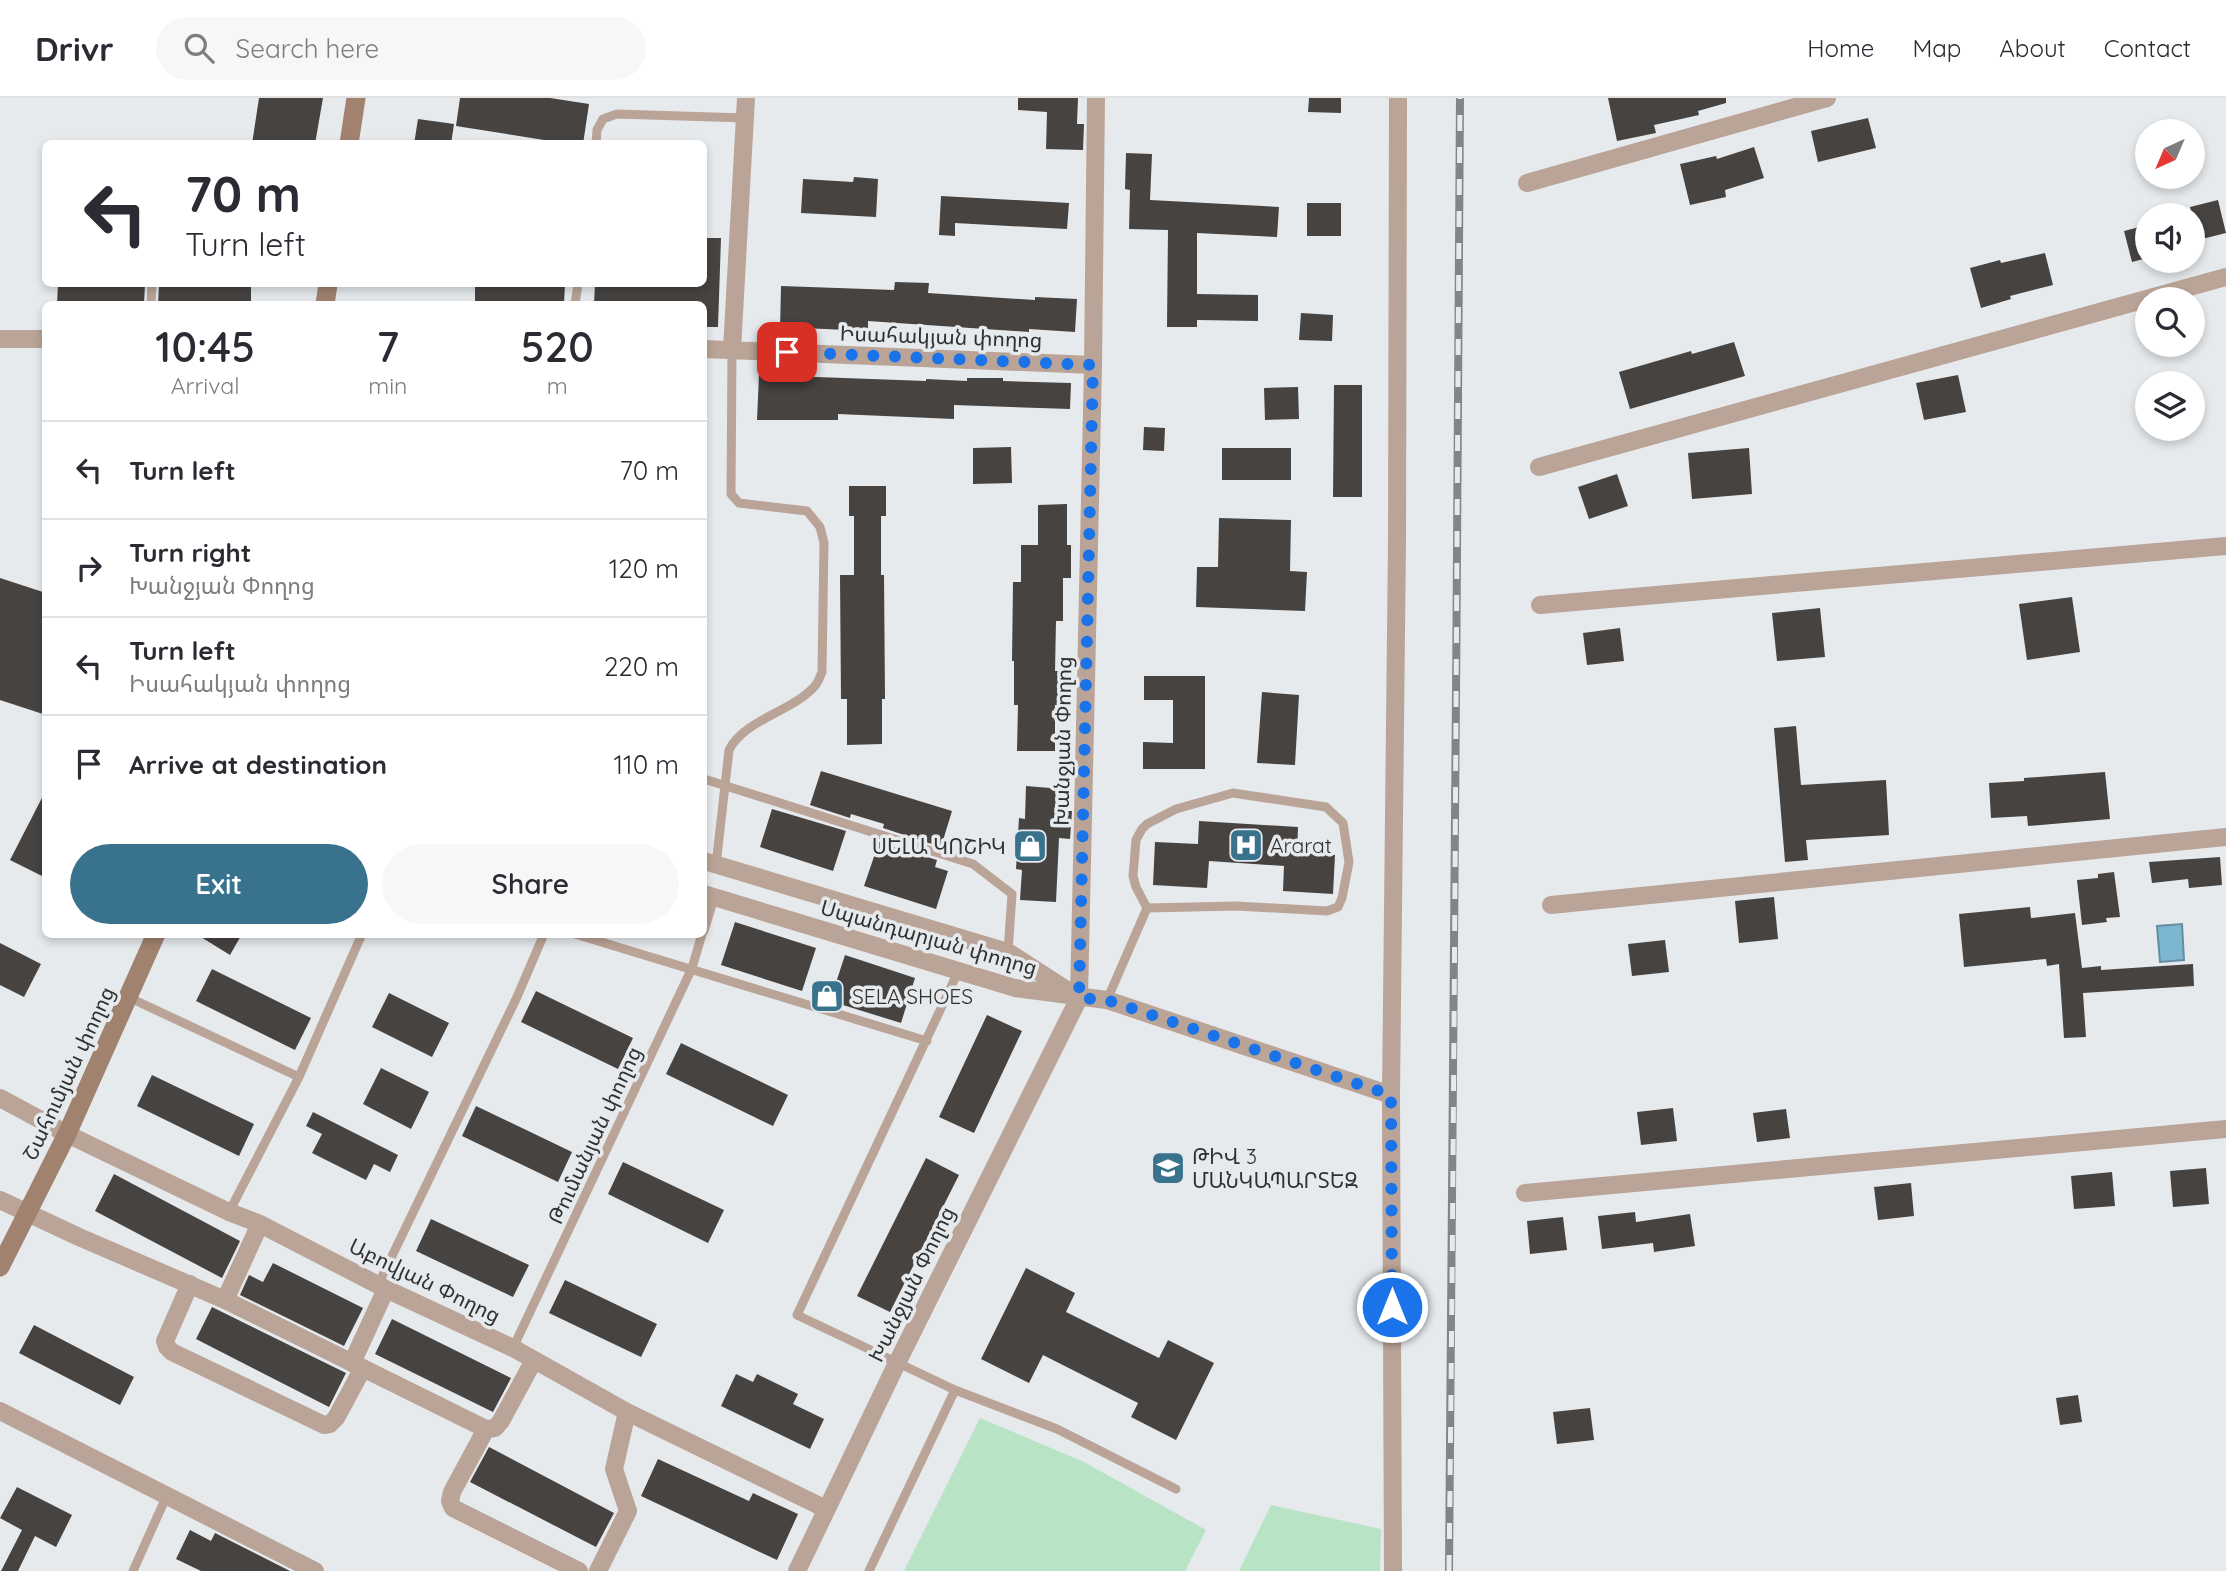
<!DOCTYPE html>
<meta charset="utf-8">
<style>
body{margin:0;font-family:Quicksand,"Noto Sans Armenian",sans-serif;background:#f7f7f7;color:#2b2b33;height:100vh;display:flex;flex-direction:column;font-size:26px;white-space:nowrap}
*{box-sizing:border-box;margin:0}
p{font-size:23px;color:#7c7c81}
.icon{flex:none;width:38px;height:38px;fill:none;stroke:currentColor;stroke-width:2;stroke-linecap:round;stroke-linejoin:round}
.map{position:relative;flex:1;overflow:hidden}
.sheet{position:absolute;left:42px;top:203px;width:665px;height:637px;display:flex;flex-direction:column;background:#fff;border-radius:10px;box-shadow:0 4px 10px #0003}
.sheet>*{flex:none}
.top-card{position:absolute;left:42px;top:42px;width:665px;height:147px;border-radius:10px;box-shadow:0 4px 10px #0003;background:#fff;color:#2b2b33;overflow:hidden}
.needle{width:46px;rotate:224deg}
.tools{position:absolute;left:2135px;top:21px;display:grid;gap:14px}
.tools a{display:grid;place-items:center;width:70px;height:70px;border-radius:50%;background:#fff;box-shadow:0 4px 10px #0003;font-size:35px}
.pin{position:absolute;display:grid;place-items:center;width:60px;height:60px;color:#fff;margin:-30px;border-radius:14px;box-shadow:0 4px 10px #0006}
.me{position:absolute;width:77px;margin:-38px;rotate:0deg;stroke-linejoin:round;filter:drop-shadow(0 0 5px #0008)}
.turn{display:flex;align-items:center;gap:24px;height:147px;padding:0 28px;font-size:32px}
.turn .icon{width:91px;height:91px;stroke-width:2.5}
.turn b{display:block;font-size:49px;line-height:60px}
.eta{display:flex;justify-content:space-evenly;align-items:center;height:119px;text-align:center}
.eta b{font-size:42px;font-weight:600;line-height:49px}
.action{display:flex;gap:14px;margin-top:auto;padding:14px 28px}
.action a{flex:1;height:80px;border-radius:42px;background:#39728c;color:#fff;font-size:28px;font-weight:600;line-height:80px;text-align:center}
.action a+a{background:#f7f7f7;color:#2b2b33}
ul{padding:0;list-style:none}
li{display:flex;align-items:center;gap:21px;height:98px;padding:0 28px;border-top:2px solid #e1e1e2}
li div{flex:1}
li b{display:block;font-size:26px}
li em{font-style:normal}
header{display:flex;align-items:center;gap:42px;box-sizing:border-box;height:98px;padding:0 35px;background:#fff;border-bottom:2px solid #e1e1e2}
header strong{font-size:33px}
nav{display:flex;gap:38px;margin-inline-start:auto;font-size:24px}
.search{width:490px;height:63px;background:#f7f7f7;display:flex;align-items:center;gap:18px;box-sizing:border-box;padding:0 24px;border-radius:38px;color:#7c7c81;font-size:26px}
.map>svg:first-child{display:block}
.green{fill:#b8e3c5}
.water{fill:#7cb6d0;stroke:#658ea1;stroke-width:2}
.building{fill:#464341}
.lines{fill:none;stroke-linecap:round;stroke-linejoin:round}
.service{stroke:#baa497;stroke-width:9}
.minor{stroke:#baa497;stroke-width:18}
.secondary{stroke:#a1826f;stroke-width:19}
.rail-casing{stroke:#828587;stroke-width:8}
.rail{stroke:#e6eaed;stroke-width:5;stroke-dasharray:16;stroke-linecap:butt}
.route{stroke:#1a73e8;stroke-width:12;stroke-dasharray:0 21.6}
.labels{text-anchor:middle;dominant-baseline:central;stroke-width:7;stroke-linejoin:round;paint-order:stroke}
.street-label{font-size:21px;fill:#2f3132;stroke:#e6eaed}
.poi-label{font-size:21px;fill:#2f3132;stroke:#e6eaed;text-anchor:start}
</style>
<header>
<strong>Drivr</strong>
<div class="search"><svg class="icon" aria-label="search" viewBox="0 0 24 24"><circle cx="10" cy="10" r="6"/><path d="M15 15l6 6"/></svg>Search here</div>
<nav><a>Home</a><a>Map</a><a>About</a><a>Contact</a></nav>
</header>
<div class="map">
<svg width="2226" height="1473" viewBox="0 0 2226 1473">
<rect width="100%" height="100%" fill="#e6eaed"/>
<path class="green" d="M980,1320L1084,1364L1206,1432L1185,1473H904Z
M1271,1407L1381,1431L1380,1473H1239Z"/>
<path class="water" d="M2182,826L2184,862L2160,864L2157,828Z"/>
<path class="building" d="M259,0H323L315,46H252Z
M460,0H550L589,6L583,46H569L456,28Z
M1018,0H1078L1077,26H1084L1083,52L1046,51L1047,14L1018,12Z
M1309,0H1341V15L1308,14Z
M1608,0H1726V5L1698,13L1699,17L1654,27L1656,35L1617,43Z
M1868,20L1876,50L1818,64L1811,33Z
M418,21L454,26L451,46H414Z
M1754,49L1764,80L1725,92L1726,99L1690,107L1680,66L1716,58L1717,61Z
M1126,55L1152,56L1150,102L1279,109L1277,139L1197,135V196L1258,197V223L1197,222V229H1167L1168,132L1129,131L1130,92L1125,91Z
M854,79L878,81L876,119L801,115L803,81L853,84Z
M941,98L1069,105L1067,131L955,125V138L939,137Z
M2218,102L2226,135L2198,142L2190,109Z
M1307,105H1341V138H1307Z
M2147,127V160L2132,164L2124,133Z
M704,140H721L718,229H704V206H594L595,186H704Z
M2045,155L2053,187L2010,198L2011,201L1981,210L1970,170L2000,162L2001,165Z
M895,184L929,185L928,195L1035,202V199L1077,201L1075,234L1029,231V234L868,223V233L803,230V233L780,232L781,188L894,192Z
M58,186L145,187L144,206H57Z
M171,186L251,187V206H158L159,187H171Z
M475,186H565L564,206H475Z
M1301,215L1333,217L1332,243L1299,242Z
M1734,244L1745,278L1630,311L1619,274L1691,253L1692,256Z
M759,277L926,283V281L967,283V280H1003V283L1071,285L1070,311L954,307V321L838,316V322H757Z
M1958,277L1966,314L1924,322L1916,285Z
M1334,287H1362V399H1333Z
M1298,289L1299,321L1265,322L1264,290Z
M1144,329L1165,330L1164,353L1143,352Z
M1011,349L1012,385L973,386V350Z
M1222,350H1291V382H1222Z
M1749,350L1752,396L1692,401L1688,355Z
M1617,376L1628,408L1589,421L1578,389Z
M849,388H886V418H881V477H884L885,601H882V646L847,647V601H841L840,477H854V418H849Z
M1067,406V447H1071V480H1063V523H1056L1055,573H1058V607H1055V653H1017L1018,607H1014V563H1012L1013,484H1021V447H1038V407Z
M1219,420L1291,422L1290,473L1307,474L1305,513L1196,509L1197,469H1218Z
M0,480L46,495V617L0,602Z
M2072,499L2080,554L2027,562L2019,506Z
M1820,510L1825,559L1777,563L1772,515Z
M1620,530L1624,563L1587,567L1583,535Z
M1144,578H1205V671H1143V644L1173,645V602H1144Z
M1262,594L1299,597L1295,667L1257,665Z
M1796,628L1801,687L1886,682L1889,737L1806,742L1808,762L1785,764L1774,630Z
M821,673L952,713L941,749L883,730L884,726L851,716L850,720L810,707Z
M2105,674L2110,721L2028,728L2027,718L1991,720L1989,685L2024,683V680Z
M1026,688L1062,691L1061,713H1072L1070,741L1059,740L1056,804L1020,802L1022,772L1016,771L1019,720L1025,721Z
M46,692V780L10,762Z
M772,711L846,733L833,773L760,749Z
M1199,723L1298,729L1297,755L1335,757L1333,796L1283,793L1284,768L1209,763L1207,790L1153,787L1155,744L1198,746Z
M879,744L937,762L935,769L948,773L936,811L864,788Z
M2220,759L2222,787L2189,790L2188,781L2152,785L2149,764Z
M2114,774L2120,819L2106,820L2107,824L2082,827L2077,782L2098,780V776Z
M1774,799L1778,841L1739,845L1735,803Z
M2030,809L2031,820L2075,815L2082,870L2101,868V872L2193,866L2194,888L2083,895L2086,939L2064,940L2059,866L2047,868L2046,861L1964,869L1959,816Z
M735,824L816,850L802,893L721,867Z
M196,836H242L230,857Z
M1665,842L1669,874L1632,878L1628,846Z
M0,845L41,866L24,899L0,887Z
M845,857L915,880L901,925L830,903Z
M212,871L311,920L295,952L196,903Z
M536,893L633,940L618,971L521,924Z
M389,895L449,925L432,959L372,929Z
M987,917L1022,933L974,1035L939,1019Z
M681,945L788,997L773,1028L666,976Z
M381,970L429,994L411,1031L363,1006Z
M152,977L254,1026L239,1058L137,1008Z
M476,1008L572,1054L558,1084L462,1038Z
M1673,1010L1677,1043L1641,1047L1637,1014Z
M1786,1011L1790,1040L1757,1044L1753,1015Z
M313,1014L398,1057L390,1074L374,1066L366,1082L312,1055L322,1036L306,1028Z
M926,1060L959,1077L890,1214L857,1198Z
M623,1064L724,1112L708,1145L608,1096Z
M2206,1070L2209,1106L2173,1109L2170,1073Z
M2112,1074L2115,1108L2074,1111L2071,1078Z
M114,1076L240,1143L222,1180L95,1113Z
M1911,1085L1914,1118L1878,1122L1874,1089Z
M1635,1114L1636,1124L1690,1116L1695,1148L1654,1154L1653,1145L1602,1151L1598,1118Z
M1563,1119L1567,1152L1530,1156L1527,1123Z
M431,1121L529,1167L513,1199L416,1153Z
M273,1165L363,1210L344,1248L240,1197L249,1177L263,1184Z
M1026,1170L1075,1195L1066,1214L1159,1260L1168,1242L1214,1265L1176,1342L1131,1319L1138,1305L1043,1257L1029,1285L981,1261Z
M565,1182L657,1226L641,1259L549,1215Z
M212,1209L346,1275L329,1309L196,1241Z
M392,1221L511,1280L493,1314L375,1256Z
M34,1227L134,1279L120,1307L19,1255Z
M736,1276L753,1284L757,1276L798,1296L793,1306L824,1321L810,1351L721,1308Z
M2078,1297L2082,1324L2060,1327L2056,1300Z
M1590,1310L1594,1342L1557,1346L1553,1314Z
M489,1349L614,1415L596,1449L470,1384Z
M658,1361L749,1403L753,1395L798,1416L777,1462L641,1398Z
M17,1389L72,1417L56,1449L35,1438L18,1473H1L22,1432L0,1420Z
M190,1432L211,1443L215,1435L290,1473H201L176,1461Z"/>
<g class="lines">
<path class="service" d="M596,46L597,32L603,21L617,16L745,20
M151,206L152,186
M575,206L578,186
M704,681L973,766L1012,796L1008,854
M716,767L729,652C744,622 791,614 814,589C818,585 820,579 822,574L824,445L820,429L807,413L739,405L731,396L732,252
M704,833L714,800
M575,836L927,943
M958,874L797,1217L955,1292L1057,1331L1176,1391
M128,899L299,979
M1107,902L1147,810L1236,808L1327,813L1338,809L1342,800L1349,764L1343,725L1326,709L1233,695L1176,711L1147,726L1142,731L1136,742L1133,778L1136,789L1147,810
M229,1114L299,979L362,836
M378,1187L517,899L544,836
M513,1250L692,870L702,836
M133,1473L167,1397
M869,1473L955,1292"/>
<path class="minor" d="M1527,85L1827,0
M0,241H46
M704,251L1093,267
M732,252L746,0
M1539,369L2226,179
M1540,507L2226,448
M704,763L1008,854L1073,896
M704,796L1015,890L1107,902L1391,997
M1551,807L2226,739
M0,1000L67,1036L229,1114L260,1126L386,1191L513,1250L627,1314L826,1411
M1525,1095L2226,1031
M0,1102L79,1139L225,1202L486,1331L495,1330L501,1323L534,1262
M190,1186L165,1243L167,1249L172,1254L324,1327L330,1326L336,1320L363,1270
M225,1202L260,1126
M352,1265L386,1191
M0,1313L315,1473
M486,1331L452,1394L450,1403L453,1410L579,1473
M598,1473L628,1413L614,1371L627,1314
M797,1473L898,1263L1079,900L1093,267L1096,0
M1393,1473L1391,997L1397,443L1398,0"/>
<path class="secondary" d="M349,46L356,0
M325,206L328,186
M0,1169L67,1036L156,836"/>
<g class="rail-casing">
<path id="rail" d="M1449,1473C1455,982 1456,491 1460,0"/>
</g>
<use href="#rail" class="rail"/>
</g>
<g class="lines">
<path class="route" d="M787,254L1093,267L1079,900L1107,902L1391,997L1392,1209"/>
</g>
<defs>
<g id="hospital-square" transform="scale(1.75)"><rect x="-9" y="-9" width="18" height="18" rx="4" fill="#39728c" stroke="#e6eaed"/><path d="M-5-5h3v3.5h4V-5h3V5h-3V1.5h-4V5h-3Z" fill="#fff"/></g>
<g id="shop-square" transform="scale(1.75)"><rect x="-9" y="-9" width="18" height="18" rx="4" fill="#39728c" stroke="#e6eaed"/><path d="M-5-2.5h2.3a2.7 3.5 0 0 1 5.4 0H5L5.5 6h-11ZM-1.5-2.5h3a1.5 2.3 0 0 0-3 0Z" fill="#fff"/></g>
<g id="school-square" transform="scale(1.75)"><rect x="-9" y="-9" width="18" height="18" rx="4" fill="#39728c" stroke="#e6eaed"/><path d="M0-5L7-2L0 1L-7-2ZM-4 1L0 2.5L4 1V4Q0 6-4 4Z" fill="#fff"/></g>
</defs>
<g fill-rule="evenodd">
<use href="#hospital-square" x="1246" y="747"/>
<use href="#shop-square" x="1030" y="748"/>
<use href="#shop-square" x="827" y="898"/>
<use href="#school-square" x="1168" y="1070"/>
</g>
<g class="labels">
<g class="street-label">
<text transform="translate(941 238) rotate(2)">Իսահակյան փողոց</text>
<text transform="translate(1062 643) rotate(-89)">Խանջյան Փողոց</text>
<text transform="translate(929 839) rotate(16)">Սպանդարյան փողոց</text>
<text transform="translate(68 975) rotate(-65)">Շահումյան փողոց</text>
<text transform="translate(594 1037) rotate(-65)">Թումանյան փողոց</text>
<text transform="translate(425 1182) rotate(26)">Աբովյան Փողոց</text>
<text transform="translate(911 1186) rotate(-64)">Խանջյան Փողոց</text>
</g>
<g class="poi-label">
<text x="1270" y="747">Ararat</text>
<text x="1006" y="748" text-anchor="end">ՍԵԼԱ ԿՈՇԻԿ</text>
<text x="852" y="898">SELA SHOES</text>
<text x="1192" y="1058">ԹԻՎ 3<tspan x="1192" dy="24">ՄԱՆԿԱՊԱՐՏԵԶ</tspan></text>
</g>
</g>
</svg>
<div class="tools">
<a><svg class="needle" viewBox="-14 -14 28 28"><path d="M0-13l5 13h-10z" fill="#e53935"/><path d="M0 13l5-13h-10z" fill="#7c7c81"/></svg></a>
<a><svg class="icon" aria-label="sound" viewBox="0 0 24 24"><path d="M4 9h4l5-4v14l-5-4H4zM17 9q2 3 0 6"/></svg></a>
<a><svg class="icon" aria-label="search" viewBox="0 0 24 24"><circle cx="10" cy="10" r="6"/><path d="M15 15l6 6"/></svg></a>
<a><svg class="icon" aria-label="layers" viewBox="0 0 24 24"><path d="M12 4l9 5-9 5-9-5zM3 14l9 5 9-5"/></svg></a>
</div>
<div class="pin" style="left:787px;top:254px;background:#d93025"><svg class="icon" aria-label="arrive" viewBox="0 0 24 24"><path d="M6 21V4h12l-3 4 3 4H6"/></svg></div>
<svg class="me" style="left:1392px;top:1209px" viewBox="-20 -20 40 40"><circle r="17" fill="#1a73e8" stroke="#fff" stroke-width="3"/><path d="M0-11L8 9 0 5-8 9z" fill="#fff"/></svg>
<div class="top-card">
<div class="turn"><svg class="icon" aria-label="left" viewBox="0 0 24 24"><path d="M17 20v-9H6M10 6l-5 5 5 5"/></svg><div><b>70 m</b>Turn left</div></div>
</div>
<section class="sheet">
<div class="eta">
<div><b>10:45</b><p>Arrival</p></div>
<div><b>7</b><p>min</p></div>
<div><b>520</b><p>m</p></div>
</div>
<ul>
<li><svg class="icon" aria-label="left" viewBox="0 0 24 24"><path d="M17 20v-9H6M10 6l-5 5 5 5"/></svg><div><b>Turn left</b></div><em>70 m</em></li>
<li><svg class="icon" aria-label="right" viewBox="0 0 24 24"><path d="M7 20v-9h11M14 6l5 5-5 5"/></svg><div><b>Turn right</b><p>Խանջյան Փողոց</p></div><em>120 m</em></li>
<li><svg class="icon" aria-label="left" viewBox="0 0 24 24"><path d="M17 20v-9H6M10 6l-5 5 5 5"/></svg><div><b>Turn left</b><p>Իսահակյան փողոց</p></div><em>220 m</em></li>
<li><svg class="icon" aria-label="arrive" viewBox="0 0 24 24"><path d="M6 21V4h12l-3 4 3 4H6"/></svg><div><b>Arrive at destination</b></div><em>110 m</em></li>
</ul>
<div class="action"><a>Exit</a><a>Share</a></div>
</section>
</div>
